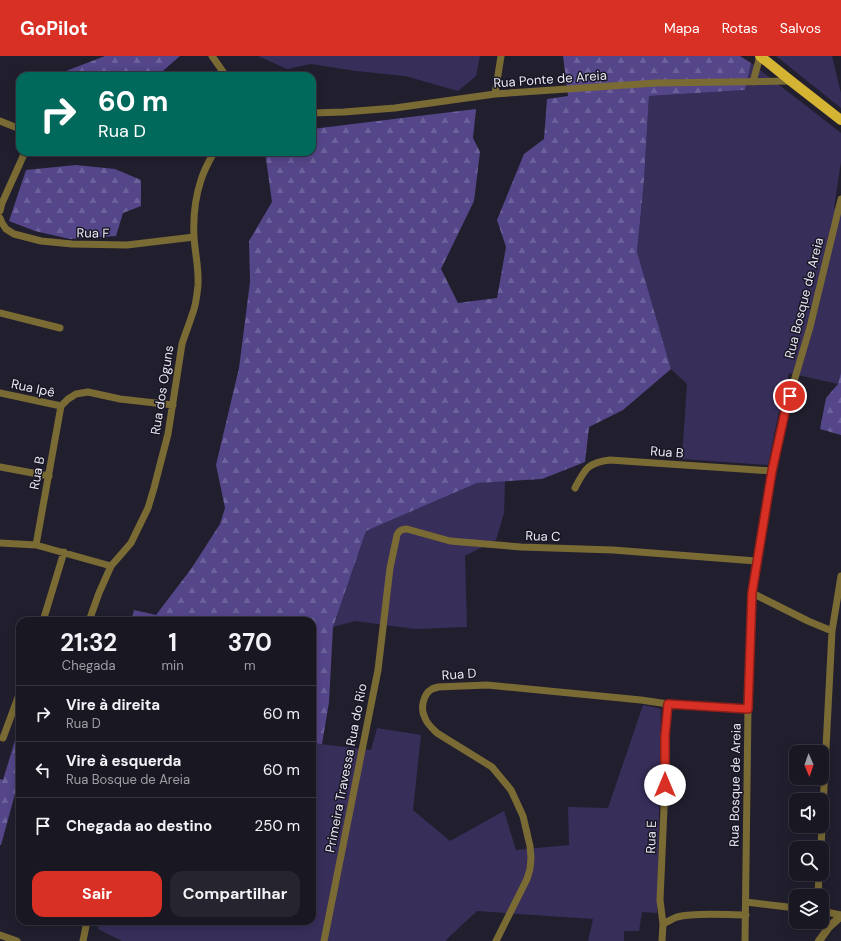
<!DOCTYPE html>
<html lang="pt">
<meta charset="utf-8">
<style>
body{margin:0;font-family:"DM Sans",sans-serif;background:#26242f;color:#f1f3f6;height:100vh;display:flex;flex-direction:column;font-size:15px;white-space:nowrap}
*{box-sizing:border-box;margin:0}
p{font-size:13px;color:#9f9fa5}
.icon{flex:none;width:22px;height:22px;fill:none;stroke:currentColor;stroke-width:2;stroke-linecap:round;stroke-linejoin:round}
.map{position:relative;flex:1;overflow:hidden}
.sheet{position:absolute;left:16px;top:561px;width:300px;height:308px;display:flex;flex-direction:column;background:#191722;border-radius:12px;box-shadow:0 2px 10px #0003,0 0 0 1px #373640}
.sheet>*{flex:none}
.top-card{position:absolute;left:16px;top:16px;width:300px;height:84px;border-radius:12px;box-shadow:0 2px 10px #0003,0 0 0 1px #373640;background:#00695c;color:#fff;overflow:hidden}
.needle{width:26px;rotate:178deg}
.controls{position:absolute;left:789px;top:689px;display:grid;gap:8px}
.controls a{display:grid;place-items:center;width:40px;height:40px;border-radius:8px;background:#191722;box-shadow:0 2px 10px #0003,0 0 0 1px #373640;font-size:20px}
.pin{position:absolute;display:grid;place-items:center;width:34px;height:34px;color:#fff;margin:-17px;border:2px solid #fff;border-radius:50%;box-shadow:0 1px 4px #0007}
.me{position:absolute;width:44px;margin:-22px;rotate:0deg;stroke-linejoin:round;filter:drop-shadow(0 0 3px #0008)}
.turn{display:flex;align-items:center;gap:14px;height:84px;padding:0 16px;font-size:18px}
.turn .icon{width:52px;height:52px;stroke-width:2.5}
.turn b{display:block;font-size:28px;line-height:34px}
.eta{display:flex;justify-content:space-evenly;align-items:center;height:68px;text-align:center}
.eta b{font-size:24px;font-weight:700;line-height:28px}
.cta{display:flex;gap:8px;margin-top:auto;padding:8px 16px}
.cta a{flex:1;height:46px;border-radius:12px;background:#d93025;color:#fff;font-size:16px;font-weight:700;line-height:46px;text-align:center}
.cta a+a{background:#26242f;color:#f1f3f6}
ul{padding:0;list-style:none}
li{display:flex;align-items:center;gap:12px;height:56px;padding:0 16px;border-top:1px solid #373640}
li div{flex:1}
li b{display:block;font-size:15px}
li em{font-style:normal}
header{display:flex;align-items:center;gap:24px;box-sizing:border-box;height:56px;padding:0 20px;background:#d93025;color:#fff}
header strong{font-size:19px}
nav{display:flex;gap:22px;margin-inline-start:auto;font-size:14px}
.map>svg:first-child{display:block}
.green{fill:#382e5a}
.forest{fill:url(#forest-firs)}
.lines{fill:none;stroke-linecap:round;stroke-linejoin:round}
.minor{stroke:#7a6a34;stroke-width:7}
.tertiary{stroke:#7a6a34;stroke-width:8}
.primary{stroke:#d5b434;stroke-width:10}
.route-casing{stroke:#8d1f18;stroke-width:10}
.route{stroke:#d93025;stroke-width:7}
.labels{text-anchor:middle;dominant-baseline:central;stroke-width:3;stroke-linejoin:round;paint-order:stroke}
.street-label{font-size:13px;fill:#e9e8f3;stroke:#181624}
</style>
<header>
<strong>GoPilot</strong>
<nav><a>Mapa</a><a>Rotas</a><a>Salvos</a></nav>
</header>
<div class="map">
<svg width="841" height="885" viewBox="0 0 841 885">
<defs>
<pattern id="forest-firs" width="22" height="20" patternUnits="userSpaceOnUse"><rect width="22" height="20" fill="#55468a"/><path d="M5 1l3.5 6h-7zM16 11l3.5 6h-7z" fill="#6d619b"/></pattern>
</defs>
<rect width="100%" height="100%" fill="#211f2e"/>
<path class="green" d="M258,0H480L476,20L458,35L405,20L356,15L311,8L287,13Z
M776,0H832L841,37V52Z
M751,7L841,77V106L834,152L841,157V316L838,328L789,317L779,355L768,409L682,403L687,328L671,313L637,196L644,124L649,40L745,34Z
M505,425L504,457L496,484L465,500L467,571L415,573L355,565L333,571L366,475L477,427Z
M643,649L661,653L657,857L642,856L639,875H624V885H588L593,863L477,855L448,882L446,885H122L98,873L99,865H312V687L371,694L377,672L421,679L413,754L450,785L504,755L516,794L569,789L568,751L608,752Z"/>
<path class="forest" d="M105,0H180L157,20H53Z
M563,0H740L751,7L745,34L649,40L644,124L637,196L671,313L623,354L589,371L585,406L542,423L477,427L366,475L333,571L329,646L322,688L312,687V565H131L134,554L156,559L191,513L220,468L225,452L216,409L239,312L250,226L249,185L272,146L265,96H312V73L476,53L473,82L480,96L474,145L441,213L458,247L497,242L506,191L497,164L524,98L544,83L547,43L568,40Z
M76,109L115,113L141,124V150L123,157L116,180L70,183L35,175L9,165L26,114Z
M841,316V379L820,373L826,342L838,328Z
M20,668V727H18L1,789H0V723L3,724Z"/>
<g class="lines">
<path class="minor" d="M212,0L226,20
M753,26L760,0
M495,38L501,0
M312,57L344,56L395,52L495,38L656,27L791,25
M0,65L20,73
M0,155L2,147L25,96
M0,162L2,167L6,173L14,178L41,185L72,188L127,189L194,181
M0,257L60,272
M0,337L61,350
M61,350L68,343L76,338L88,336L120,343L173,349
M0,411L49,420
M575,432C585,413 587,407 610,404L772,415
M0,487L36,489L111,510
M36,489L61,350
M752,537L808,565L832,575
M43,565L64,496
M89,565L99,537L111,510L131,487L148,452L154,432L168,378L182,288C185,278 189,269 192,259C196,250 197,240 198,229C199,213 195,197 194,181C193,161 195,142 201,124C204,114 209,105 214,96
M3,682L20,636
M822,770L832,575L841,520
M821,792L822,770
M818,840L819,818
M746,846L796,852
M822,855L841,859
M663,868C667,866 672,863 677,861C696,856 726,859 746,859
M0,879L17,885
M83,885L87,865
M324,885L378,614L390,512L397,479C399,474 402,473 407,473L450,485L521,491L613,494L756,505
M496,885L527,823L530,813L531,802L530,790L523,760L511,734L492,711L437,677C432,672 427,668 425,662C420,653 423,638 432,633C434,632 436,632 438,631L487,629L641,644L668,648L748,653
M662,885L663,868L660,844L665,729V680L668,648
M745,885L748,653L752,537L772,415L785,356L810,271L841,143"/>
<path class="tertiary" d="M819,885L829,871L841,860"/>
<path class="primary" d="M760,0L791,25L841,64"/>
</g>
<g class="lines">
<g class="route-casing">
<path id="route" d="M665,729V680L668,648L748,653L752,537L772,415L785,356L790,340"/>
</g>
<use href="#route" class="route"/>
</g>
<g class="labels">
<g class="street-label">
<text transform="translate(550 23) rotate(-4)">Rua Ponte de Areia</text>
<text transform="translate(93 177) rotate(1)">Rua F</text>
<text transform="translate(804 242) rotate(-76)">Rua Bosque de Areia</text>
<text transform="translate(33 332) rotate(12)">Rua Ipê</text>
<text transform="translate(162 334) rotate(-81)">Rua dos Oguns</text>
<text transform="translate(667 396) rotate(4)">Rua B</text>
<text transform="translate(37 417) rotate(-79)">Rua B</text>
<text transform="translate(543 480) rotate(2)">Rua C</text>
<text transform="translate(459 618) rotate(-4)">Rua D</text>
<text transform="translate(346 712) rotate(-79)">Primeira Travessa Rua do Rio</text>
<text transform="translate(735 729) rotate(-89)">Rua Bosque de Areia</text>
<text transform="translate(651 781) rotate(-88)">Rua E</text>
</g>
</g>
</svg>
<div class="controls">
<a><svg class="needle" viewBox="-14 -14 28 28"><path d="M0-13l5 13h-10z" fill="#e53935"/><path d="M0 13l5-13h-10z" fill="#9f9fa5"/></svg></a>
<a><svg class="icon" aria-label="sound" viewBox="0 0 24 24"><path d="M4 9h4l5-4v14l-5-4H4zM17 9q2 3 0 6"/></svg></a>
<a><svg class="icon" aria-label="search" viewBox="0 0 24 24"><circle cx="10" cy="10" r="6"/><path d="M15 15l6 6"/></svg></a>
<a><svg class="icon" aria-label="layers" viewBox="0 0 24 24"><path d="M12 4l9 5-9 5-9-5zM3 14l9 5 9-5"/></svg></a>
</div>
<div class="pin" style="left:790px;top:340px;background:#d93025"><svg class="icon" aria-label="arrive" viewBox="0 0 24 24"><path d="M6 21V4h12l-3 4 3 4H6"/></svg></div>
<svg class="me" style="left:665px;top:729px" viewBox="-20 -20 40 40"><circle r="19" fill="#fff"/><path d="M0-13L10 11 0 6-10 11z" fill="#d93025"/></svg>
<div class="top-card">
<div class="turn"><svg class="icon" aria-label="right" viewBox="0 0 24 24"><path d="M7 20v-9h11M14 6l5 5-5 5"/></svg><div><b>60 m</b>Rua D</div></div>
</div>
<section class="sheet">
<div class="eta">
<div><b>21:32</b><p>Chegada</p></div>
<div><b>1</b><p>min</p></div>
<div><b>370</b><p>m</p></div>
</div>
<ul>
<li><svg class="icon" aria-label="right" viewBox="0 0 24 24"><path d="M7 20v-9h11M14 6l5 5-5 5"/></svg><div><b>Vire à direita</b><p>Rua D</p></div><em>60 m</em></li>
<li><svg class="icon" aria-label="left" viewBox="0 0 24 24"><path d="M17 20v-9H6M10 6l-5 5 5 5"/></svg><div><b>Vire à esquerda</b><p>Rua Bosque de Areia</p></div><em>60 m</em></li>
<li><svg class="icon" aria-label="arrive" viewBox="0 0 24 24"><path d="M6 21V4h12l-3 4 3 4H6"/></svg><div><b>Chegada ao destino</b></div><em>250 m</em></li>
</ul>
<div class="cta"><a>Sair</a><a>Compartilhar</a></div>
</section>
</div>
